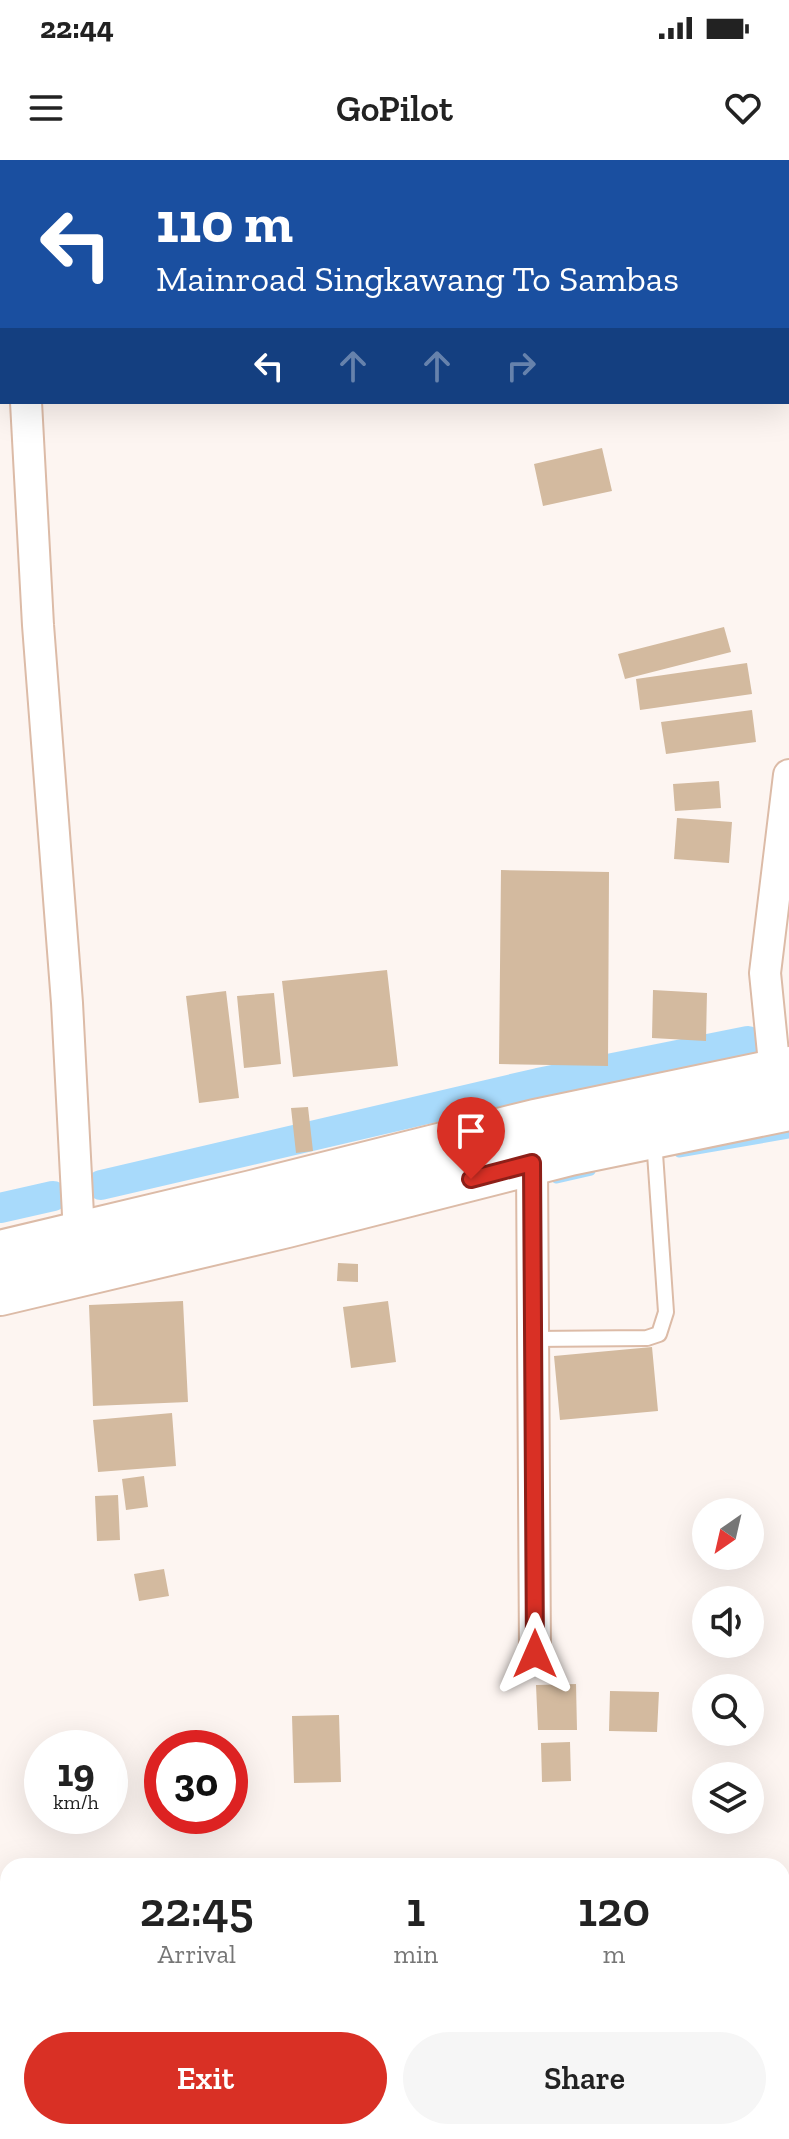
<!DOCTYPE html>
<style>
body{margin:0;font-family:"Zilla Slab",serif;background:#f6f6f6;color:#222;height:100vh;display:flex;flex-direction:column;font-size:30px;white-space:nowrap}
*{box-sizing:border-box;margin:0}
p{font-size:26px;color:#767676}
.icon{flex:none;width:44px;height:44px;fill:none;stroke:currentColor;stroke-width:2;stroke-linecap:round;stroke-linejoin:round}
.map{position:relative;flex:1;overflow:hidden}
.panel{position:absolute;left:0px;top:1698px;width:790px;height:282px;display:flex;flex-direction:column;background:#fff;border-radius:24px 24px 0 0;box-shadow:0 8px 32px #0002}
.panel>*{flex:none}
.banner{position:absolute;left:0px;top:0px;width:790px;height:244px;box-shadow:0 8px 32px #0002;background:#1a4fa0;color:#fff;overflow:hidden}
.needle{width:52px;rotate:214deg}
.fabs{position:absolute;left:692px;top:1338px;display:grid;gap:16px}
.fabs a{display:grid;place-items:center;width:72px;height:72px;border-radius:50%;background:#fff;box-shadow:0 8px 32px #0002;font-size:40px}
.speed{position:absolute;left:24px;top:1570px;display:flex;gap:16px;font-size:40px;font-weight:700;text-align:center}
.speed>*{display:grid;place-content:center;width:104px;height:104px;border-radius:50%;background:#fff;box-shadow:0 8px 32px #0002;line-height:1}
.speed small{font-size:20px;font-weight:400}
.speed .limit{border:12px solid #d22;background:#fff;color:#111}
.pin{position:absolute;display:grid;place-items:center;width:68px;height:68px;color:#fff;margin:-82px -34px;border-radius:50% 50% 50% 0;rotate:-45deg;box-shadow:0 0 8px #0007}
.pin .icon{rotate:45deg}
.me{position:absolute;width:88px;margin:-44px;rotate:0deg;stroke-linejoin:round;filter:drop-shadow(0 0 6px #0008)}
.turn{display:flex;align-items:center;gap:28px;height:168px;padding:0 24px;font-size:36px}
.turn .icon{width:104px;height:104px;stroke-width:2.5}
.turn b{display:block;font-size:56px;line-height:68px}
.lanes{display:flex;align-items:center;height:76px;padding:0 24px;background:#0003;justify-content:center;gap:40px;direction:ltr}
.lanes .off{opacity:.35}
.eta{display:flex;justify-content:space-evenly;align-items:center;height:136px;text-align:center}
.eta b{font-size:48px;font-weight:600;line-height:56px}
.cta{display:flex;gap:16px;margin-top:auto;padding:16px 24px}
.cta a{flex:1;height:92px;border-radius:48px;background:#d93025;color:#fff;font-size:32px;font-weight:600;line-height:92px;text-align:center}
.cta a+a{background:#f6f6f6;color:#222}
.status{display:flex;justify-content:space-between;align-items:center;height:56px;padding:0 40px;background:#fff;direction:ltr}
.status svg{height:22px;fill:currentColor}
header{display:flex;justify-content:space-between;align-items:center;height:104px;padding:0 24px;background:#fff;font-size:36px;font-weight:600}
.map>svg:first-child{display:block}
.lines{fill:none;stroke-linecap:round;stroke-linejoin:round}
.stream{stroke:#a8dafb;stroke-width:9}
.canal{stroke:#a8dafb;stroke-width:30}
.building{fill:#d3ba9f}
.service-casing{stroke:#dcbba7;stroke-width:18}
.minor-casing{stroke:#dcbba7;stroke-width:34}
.trunk-casing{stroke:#dcbba7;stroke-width:48}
.service{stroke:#fff;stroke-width:14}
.minor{stroke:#fff;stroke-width:30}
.trunk{stroke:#fff;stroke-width:44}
.route-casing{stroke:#8d1f18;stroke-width:20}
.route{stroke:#d93025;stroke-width:14}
</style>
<div class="status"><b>22:44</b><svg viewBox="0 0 49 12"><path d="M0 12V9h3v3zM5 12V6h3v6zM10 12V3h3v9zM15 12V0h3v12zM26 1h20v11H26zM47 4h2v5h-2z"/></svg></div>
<header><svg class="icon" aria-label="menu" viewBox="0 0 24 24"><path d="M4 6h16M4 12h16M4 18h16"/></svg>GoPilot<svg class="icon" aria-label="heart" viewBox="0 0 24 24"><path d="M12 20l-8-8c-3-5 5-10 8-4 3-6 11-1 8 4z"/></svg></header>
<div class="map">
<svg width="789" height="1979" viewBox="0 0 789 1979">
<rect width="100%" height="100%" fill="#fdf5f1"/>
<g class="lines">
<path class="stream" d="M679,993L789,974
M556,1019L591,1011"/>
<path class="canal" d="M101,1025L538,923L748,881
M0,1048L53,1036"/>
</g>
<path class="building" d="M602,288L612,331L543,346L534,304Z
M724,467L731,492L625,519L618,494Z
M747,503L752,534L640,550L636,519Z
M752,550L756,582L666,594L661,562Z
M719,621L721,648L675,651L673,624Z
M677,658L732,662L729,703L674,699Z
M501,710L609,712L608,906L499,904Z
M387,810L398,906L293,917L282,821Z
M653,830L707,833L706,881L652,878Z
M226,831L239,938L199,943L186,836Z
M274,833L281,904L244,908L237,836Z
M308,947L313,991L296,993L291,948Z
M338,1103L358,1104V1122L337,1121Z
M183,1141L188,1242L93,1246L89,1145Z
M388,1141L396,1202L351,1208L343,1147Z
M652,1187L658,1251L560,1260L554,1196Z
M172,1253L176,1306L98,1312L93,1260Z
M144,1316L148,1347L126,1350L122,1319Z
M118,1335L120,1380L97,1381L95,1336Z
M164,1409L169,1436L139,1441L134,1414Z
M576,1524L577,1570H538L536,1525Z
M610,1531L659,1532L657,1572L609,1571Z
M339,1555L341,1622L294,1623L292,1556Z
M570,1582L571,1621L542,1622L541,1583Z"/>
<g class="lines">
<g class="service-casing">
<path id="service" d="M533,1179L647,1178L659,1174L666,1152L654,979"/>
</g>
<g class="minor-casing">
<path id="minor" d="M3,0V2
M26,242L38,465L67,843L79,1074
M775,913L765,813L789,615
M532,1003L535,1494"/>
</g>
<g class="trunk-casing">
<path id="trunk" d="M0,1093L252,1033L535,962L789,909
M0,1133L287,1065L570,993L789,948"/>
</g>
<use href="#service" class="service"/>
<use href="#minor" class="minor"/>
<use href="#trunk" class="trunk"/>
</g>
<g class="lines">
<g class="route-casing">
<path id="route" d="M471,1019L532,1003L535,1494"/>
</g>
<use href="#route" class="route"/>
</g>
</svg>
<div class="fabs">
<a><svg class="needle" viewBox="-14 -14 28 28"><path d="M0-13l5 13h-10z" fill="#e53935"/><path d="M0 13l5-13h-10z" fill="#767676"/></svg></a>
<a><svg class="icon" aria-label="sound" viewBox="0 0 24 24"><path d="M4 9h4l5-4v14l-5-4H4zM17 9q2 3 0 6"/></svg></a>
<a><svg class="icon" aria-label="search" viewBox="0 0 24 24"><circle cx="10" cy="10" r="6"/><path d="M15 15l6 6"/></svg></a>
<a><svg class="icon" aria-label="layers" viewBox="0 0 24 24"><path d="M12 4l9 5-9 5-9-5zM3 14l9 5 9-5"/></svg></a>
</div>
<div class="speed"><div>19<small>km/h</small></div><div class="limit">30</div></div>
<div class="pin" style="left:471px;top:1019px;background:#d93025"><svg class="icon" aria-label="arrive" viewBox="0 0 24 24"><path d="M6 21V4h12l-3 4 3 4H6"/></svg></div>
<svg class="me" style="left:535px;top:1494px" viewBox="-20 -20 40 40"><path d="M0-17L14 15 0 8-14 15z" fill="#d93025" stroke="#fff" stroke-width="4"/></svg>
<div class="banner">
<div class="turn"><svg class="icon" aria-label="left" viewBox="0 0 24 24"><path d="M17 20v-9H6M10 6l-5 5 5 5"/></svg><div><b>110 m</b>Mainroad Singkawang To Sambas</div></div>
<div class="lanes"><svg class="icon" aria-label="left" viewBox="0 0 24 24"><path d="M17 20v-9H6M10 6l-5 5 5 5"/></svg><svg class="icon off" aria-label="ahead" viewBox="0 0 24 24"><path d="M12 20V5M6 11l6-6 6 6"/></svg><svg class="icon off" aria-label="ahead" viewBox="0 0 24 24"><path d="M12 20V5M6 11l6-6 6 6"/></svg><svg class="icon off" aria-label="right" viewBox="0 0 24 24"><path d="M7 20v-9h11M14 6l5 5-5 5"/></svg></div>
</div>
<section class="panel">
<div class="eta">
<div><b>22:45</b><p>Arrival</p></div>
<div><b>1</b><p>min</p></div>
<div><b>120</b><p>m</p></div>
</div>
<div class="cta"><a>Exit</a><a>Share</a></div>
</section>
</div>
